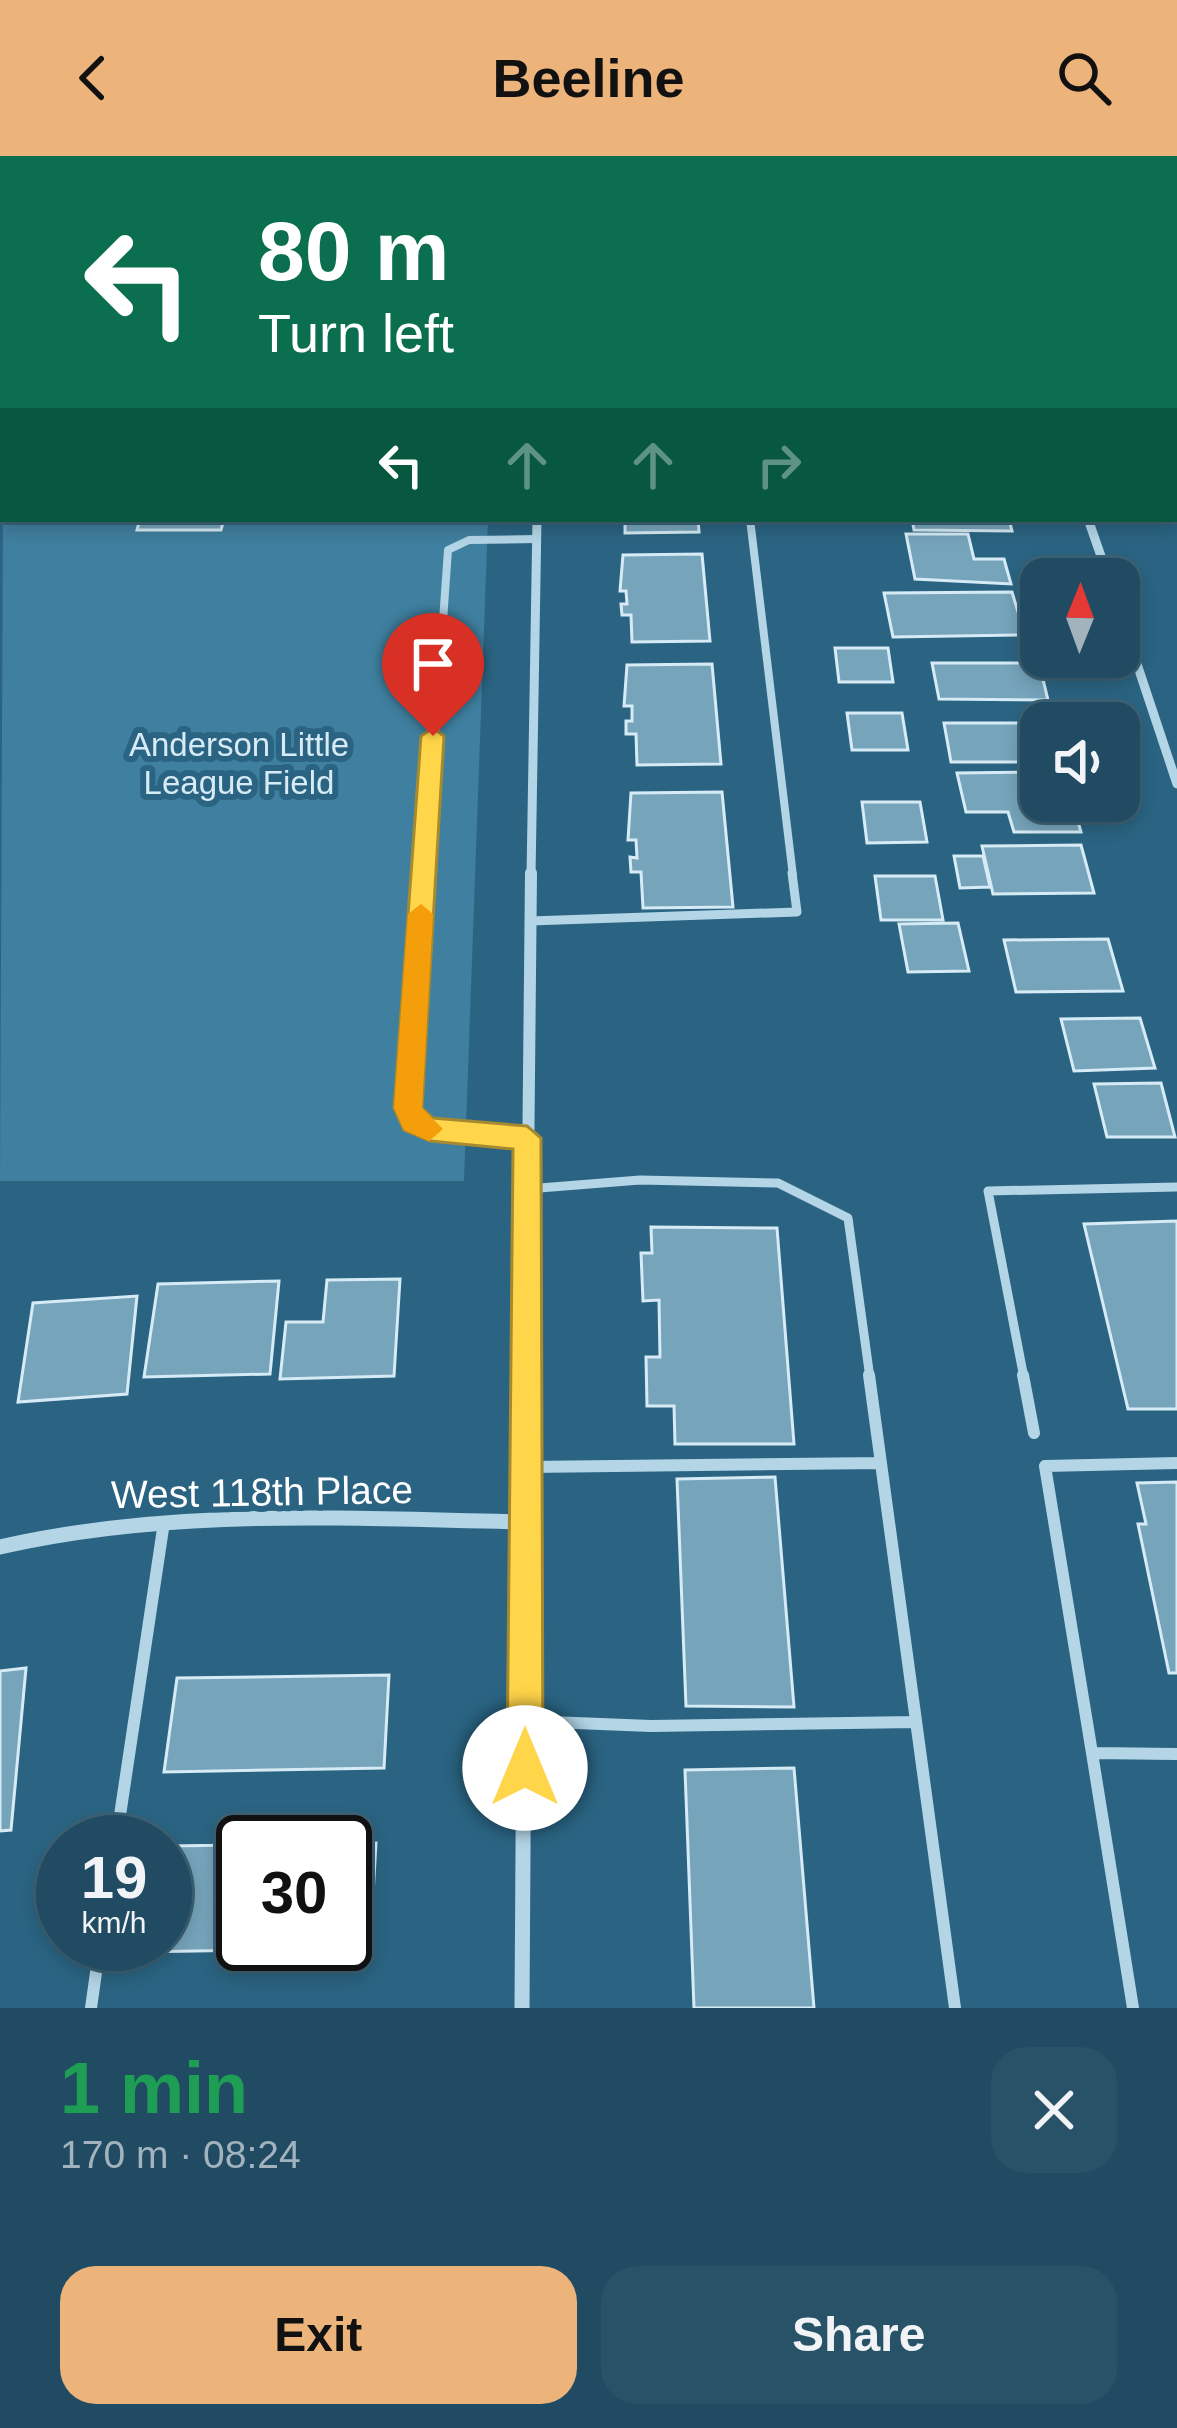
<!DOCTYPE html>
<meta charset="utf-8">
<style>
body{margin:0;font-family:Arial,sans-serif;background:#285268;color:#f1f3f6;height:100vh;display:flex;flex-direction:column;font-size:45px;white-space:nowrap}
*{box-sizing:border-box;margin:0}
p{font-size:39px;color:#a2b3be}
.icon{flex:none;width:66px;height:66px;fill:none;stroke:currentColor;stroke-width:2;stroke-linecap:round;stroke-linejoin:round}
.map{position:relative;height:1852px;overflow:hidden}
.panel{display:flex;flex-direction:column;background:#204b62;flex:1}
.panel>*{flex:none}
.guide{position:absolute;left:0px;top:0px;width:1179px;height:366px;box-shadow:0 6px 18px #0003,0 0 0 3px #3d6377;background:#0b6e4f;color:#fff;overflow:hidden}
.needle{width:78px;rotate:1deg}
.controls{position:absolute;left:1020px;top:402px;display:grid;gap:24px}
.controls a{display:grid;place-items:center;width:120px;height:120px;border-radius:24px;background:#204b62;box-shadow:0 6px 18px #0003,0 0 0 3px #3d6377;font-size:60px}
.speed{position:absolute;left:36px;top:1659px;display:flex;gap:24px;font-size:60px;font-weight:700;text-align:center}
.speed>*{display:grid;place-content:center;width:156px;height:156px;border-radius:50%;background:#204b62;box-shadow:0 6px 18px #0003,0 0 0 3px #3d6377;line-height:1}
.speed small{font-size:30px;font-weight:400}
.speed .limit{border:6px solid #111;border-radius:18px;background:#fff;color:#111}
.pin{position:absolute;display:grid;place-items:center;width:102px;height:102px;color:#fff;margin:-123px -51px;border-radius:50% 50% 50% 0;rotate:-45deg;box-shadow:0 0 12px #0007}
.pin .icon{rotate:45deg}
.me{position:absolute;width:132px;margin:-66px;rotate:0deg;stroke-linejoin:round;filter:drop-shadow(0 0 9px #0008)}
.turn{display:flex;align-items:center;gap:42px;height:252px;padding:0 60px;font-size:54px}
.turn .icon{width:156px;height:156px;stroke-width:2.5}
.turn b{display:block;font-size:84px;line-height:102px}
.lanes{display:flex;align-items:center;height:114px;padding:0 60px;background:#0003;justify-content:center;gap:60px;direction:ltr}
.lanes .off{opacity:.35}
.round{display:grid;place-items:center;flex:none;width:126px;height:126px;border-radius:36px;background:#285268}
.head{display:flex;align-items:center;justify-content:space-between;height:204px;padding:0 60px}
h1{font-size:72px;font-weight:700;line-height:90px;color:#1e9e55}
.primary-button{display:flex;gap:24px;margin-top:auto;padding:24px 60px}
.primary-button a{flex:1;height:138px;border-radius:36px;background:#ecb37b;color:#111;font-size:48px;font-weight:700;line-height:138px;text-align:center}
.primary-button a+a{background:#285268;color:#f1f3f6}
header{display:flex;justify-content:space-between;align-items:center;height:156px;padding:0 60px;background:#ecb37b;color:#111;font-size:54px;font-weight:700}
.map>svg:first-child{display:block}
.green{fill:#3f7f9f}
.building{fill:#76a4bb;stroke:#d6ebf5;stroke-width:3}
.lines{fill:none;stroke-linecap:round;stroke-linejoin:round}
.lane-far2{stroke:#b3d5e6;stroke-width:8}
.lane-far1{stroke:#b3d5e6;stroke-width:9}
.lane{stroke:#b3d5e6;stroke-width:12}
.street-far2{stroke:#b3d5e6;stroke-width:9}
.street-far1{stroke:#b3d5e6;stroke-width:12}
.street{stroke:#b3d5e6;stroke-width:15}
.route{fill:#ffd54a;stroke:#a68a30;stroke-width:3}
.slow{fill:#f59e0b}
.labels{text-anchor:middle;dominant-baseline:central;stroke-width:12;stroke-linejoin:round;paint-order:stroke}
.park-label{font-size:33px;fill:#d6ebf5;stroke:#2a6482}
.near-street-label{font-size:39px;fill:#fff;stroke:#2a6482}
</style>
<header><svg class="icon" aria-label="back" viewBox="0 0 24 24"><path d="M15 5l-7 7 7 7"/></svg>Beeline<svg class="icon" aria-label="search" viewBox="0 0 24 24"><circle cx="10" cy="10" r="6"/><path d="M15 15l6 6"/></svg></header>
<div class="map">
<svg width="1177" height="1852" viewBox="0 0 1177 1852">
<rect width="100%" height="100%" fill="#2a6482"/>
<path class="green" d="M3,347V363H488L464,1025H0Z"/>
<path class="building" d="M140,363H224L221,374H137Z
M625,363H698L699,376L625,377Z
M912,363H1009L1012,375L914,374Z
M906,378H968L974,403H1004L1011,428L915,423Z
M702,398L710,485L632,486L631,459H622L621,448H627L626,435H620L623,399Z
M1012,436L1025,479L893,481L884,437Z
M835,492H888L893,526H839Z
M932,507H1039L1048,544L939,543Z
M712,508L721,608L637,609L636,578H626V565H632V550H624L627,509Z
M847,557H902L908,594H852Z
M944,567H1041V606H951Z
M1041,616V645H1072L1081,676H1014L1008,656H966L957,617Z
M722,636L733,751L643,752L641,716H631L630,701L637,702L636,684H628L631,637Z
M862,646H920L927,686L867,687Z
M1081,689L1094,737L993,738L982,690Z
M954,700H983L990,731L960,732Z
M875,720H935L943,764H881Z
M958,767L969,815L908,816L899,768Z
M1108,783L1123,835L1016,836L1004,784Z
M1140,862L1155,912L1074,915L1061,863Z
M1161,927L1175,981H1107L1094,928Z
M1177,1065V1253H1128L1084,1068Z
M651,1071L777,1072L794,1288H675L674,1250H647L646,1201H660L659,1144L643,1145L641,1097H652Z
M400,1123L394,1220L280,1223L286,1166H323L327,1124Z
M279,1125L270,1218L144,1221L158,1128Z
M137,1140L127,1238L18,1246L33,1147Z
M775,1321L794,1551L686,1550L677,1323Z
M1177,1326V1517H1169L1138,1368H1146L1137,1327Z
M26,1512L11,1674L0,1675V1515Z
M389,1519L384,1612L164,1616L177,1522Z
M794,1612L814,1852H694L685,1614Z
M376,1687L370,1792L136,1796L137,1788H165V1690L243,1689V1788H345V1688Z"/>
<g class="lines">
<path class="lane-far2" d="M750,363L793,720
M425,720L448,394L469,384L537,383"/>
<path class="lane-far1" d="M425,717L408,952L413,966L430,974L527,982
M530,765L797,756L792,717
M527,1033L640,1024L778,1027L848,1062L870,1222
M1024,1222L988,1035L1177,1031"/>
<path class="lane" d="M869,1219L955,1852
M1023,1219L1034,1277
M528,1311L881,1307
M525,1565L651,1570L916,1566
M1092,1597L1045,1310L1177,1307
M116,1686L164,1366
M91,1852L100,1788
M1133,1852L1092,1597L1177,1598"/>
<path class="street-far2" d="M1088,363L1109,423
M1119,454L1177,628
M531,720L537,363"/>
<path class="street-far1" d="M526,1222L531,717"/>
<path class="street" d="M0,1391C174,1351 351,1363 528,1366
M522,1852L526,1219"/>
</g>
<path class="route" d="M433,572L444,580L422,952L433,962L527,970L541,982L543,1612L537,1625L525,1630L512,1625L507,1612L513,993L430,985L404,974L394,952L421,580Z"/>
<path class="slow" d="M421,748L433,758L422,952L443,973L429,985L404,974L394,952L408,758Z"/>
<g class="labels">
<g class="park-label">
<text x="239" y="588">Anderson Little<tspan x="239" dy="38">League Field</tspan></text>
</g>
<g class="near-street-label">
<text transform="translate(262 1336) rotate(-1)">West 118th Place</text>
</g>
</g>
</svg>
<div class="controls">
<a><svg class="needle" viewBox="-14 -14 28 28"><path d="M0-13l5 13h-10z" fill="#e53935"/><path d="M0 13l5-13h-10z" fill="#a2b3be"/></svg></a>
<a><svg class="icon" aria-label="sound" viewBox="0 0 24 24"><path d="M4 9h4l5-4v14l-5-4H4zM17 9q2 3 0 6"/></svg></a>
</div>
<div class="speed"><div>19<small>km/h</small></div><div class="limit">30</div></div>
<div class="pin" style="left:433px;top:580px;background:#d93025"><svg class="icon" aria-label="arrive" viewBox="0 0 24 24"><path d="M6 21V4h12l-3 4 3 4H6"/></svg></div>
<svg class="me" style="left:525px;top:1612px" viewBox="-20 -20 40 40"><circle r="19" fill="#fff"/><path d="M0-13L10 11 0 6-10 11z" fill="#ffd54a"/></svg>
<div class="guide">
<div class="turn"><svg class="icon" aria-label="left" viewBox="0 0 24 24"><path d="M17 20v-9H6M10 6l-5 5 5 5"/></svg><div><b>80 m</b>Turn left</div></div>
<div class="lanes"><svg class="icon" aria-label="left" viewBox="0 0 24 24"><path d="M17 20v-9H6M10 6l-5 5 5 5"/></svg><svg class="icon off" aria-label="ahead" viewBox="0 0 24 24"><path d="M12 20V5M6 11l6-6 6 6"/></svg><svg class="icon off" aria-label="ahead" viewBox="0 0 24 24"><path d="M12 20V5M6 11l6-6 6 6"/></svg><svg class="icon off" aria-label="right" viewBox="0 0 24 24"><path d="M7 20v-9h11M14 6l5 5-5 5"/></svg></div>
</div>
</div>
<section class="panel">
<div class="head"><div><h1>1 min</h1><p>170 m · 08:24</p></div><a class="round"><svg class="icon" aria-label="close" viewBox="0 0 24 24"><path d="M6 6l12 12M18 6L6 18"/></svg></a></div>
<div class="primary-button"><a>Exit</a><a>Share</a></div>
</section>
